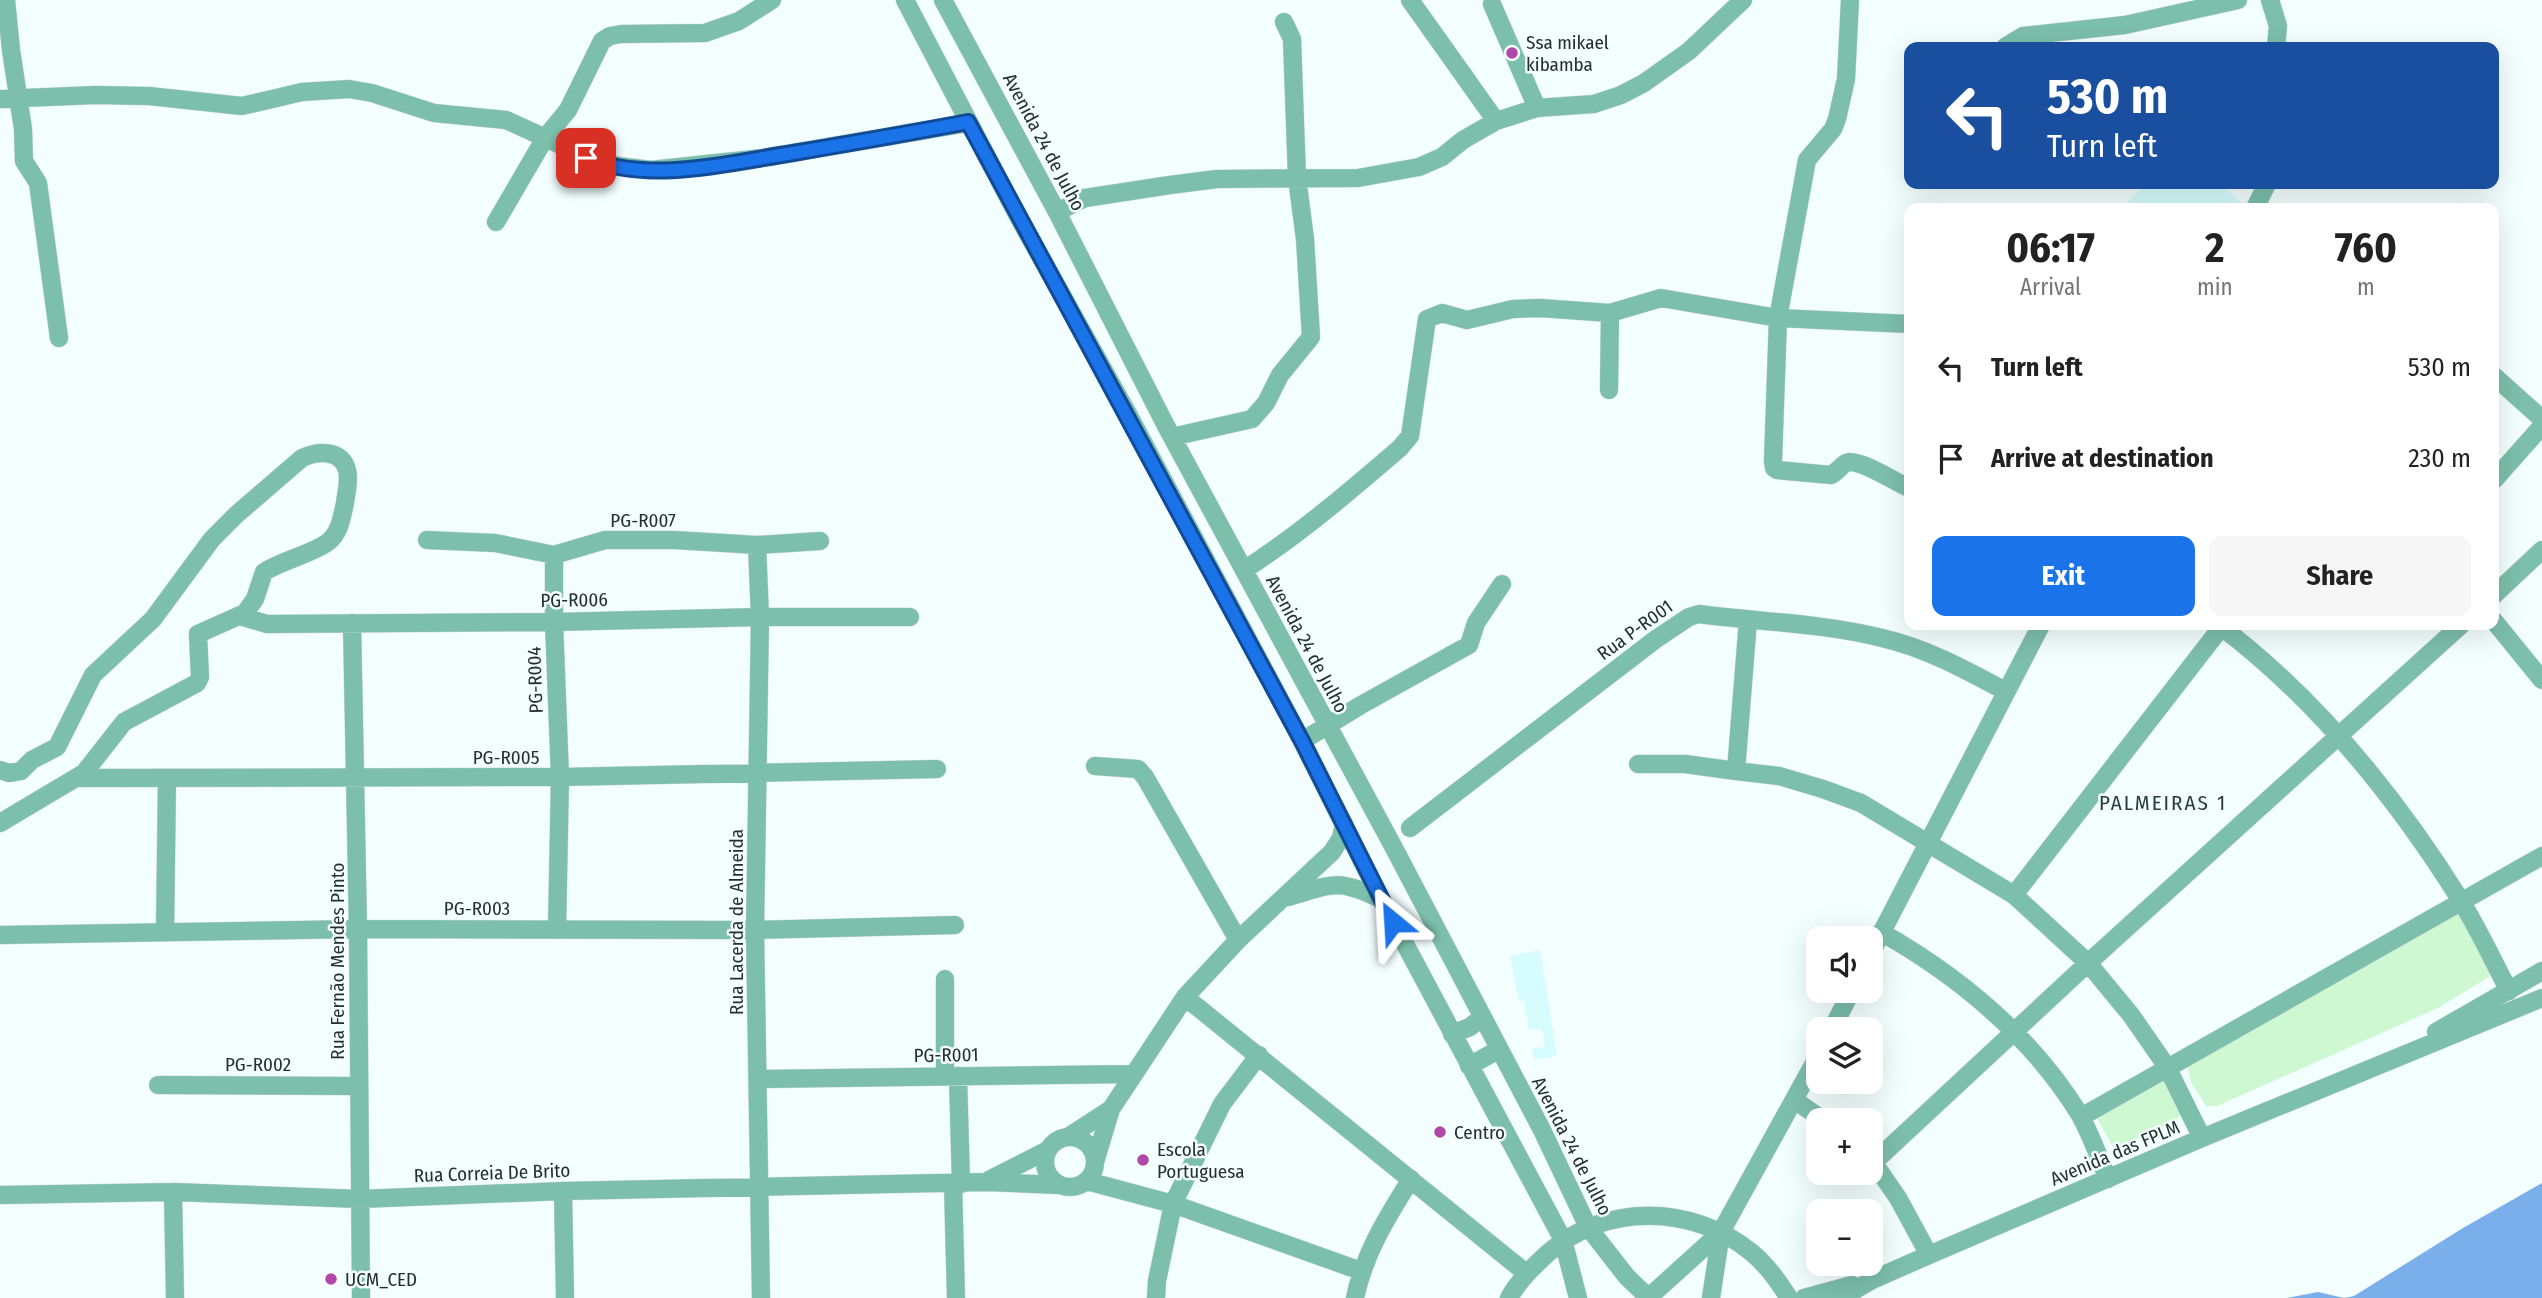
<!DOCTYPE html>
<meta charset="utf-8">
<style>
body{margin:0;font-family:"Fira Sans Condensed",sans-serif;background:#f6f6f6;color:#222;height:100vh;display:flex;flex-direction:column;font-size:26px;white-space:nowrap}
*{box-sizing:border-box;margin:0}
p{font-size:23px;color:#767676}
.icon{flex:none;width:38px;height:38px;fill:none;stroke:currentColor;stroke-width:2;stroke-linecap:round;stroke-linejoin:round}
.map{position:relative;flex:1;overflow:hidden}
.drawer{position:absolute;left:1904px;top:203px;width:595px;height:427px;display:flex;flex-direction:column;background:#fff;border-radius:14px;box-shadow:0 7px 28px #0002}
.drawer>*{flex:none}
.guide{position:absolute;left:1904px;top:42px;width:595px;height:147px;border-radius:14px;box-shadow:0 7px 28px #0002;background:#1a4fa0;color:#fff;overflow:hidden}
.tools{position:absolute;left:1806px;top:926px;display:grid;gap:14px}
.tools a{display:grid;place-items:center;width:77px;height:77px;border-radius:14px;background:#fff;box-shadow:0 7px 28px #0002;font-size:35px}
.pin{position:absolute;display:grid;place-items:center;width:60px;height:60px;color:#fff;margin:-30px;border-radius:14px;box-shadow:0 4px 10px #0006}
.me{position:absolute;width:77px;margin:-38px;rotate:333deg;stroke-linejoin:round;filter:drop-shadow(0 0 5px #0008)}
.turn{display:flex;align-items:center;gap:24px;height:147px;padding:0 28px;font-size:32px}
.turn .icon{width:91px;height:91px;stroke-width:2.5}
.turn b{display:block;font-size:49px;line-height:60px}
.eta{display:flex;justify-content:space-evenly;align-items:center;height:119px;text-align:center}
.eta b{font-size:42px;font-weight:700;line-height:49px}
.primary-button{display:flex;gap:14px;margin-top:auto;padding:14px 28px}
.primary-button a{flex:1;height:80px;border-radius:14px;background:#1a73e8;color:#fff;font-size:28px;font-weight:700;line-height:80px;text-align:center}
.primary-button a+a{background:#f6f6f6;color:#222}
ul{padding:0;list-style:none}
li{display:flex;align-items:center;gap:21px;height:91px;padding:0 28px}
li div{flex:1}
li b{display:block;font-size:26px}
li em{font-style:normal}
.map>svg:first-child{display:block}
.built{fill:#d6fcfd}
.green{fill:#cdf8d2}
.water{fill:#7bafec}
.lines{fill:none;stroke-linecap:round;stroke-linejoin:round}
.minor-casing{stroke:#ced9da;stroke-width:19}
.minor{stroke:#7cbfab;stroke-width:18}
.route-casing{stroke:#114b97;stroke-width:18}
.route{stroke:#1a73e8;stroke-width:12}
.poi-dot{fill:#b147a8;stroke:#f3feff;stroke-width:2.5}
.labels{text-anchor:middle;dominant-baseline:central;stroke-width:5;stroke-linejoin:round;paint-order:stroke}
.poi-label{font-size:19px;fill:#252f30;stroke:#f3feff;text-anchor:start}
.street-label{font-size:19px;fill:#252f30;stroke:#f3feff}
.neighbourhood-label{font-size:21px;letter-spacing:2px;fill:#263d3f;stroke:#f3feff}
</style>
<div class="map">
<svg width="2542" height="1298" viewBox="0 0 2542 1298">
<rect width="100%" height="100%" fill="#f3feff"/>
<path class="built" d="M2144,184H2221L2241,202L2238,208H2126V204Z
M1540,950L1557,1056L1534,1060L1532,1048L1545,1047L1542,1029L1529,1030L1524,1001H1519L1510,956Z"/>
<path class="green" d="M2456,909L2492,963L2489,977L2438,1008L2217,1106H2206L2191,1082L2187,1064Z
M2161,1076L2168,1082L2181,1113L2176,1121L2114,1149L2096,1116Z"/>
<path class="water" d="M2542,1183V1298H2287L2318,1292L2344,1298L2354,1296L2463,1228Z"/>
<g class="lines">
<g class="minor-casing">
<path id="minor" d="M6,0L11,50L23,129L24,161L38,183L59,338
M905,0L1019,218L1127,412L1302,741L1381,899L1563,1240L1578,1298
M943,0L1057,212L1165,424L1394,848L1542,1130L1588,1227L1627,1277L1649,1298
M1410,0L1496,121
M1850,0L1846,79L1837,119L1833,129L1807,160L1778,318L1773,461L1774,468L1777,470L1831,475C1838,472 1843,462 1850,462C1865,462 1895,482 1909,488
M2270,0L2278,26L2276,47
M1492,4L1537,108
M2005,47L2023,36L2125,25L2238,0
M0,99L95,95L149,96L242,106L302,92L349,89L372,93L434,113L506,120L602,164L651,170L763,158L968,123
M2255,208L2267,184
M1057,212L1085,198L1170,185L1217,179L1358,178L1419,167L1442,157L1463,140L1496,121L1537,108L1594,104L1621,95L1644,83L1689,51L1743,0
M496,222L545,138L568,110L602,41L610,36L621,34L705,33L739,21L772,0
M2494,376L2542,419
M1609,390L1610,313
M1172,437L1252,419L1266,403L1280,375L1311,337L1305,239L1297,178L1292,39L1284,22
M2494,480L2542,426
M427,540L495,543L554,555L605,540H674L757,545L820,541
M757,545L760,617L755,930L761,1298
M554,555V622L560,777L557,930
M1244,570C1300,534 1350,491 1400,448L1410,436L1427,319L1442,313L1467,320L1513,309L1540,308L1610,313L1661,298L1778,318L1909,324
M2494,595L2542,550
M240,616L267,624L554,622L760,617H910
M2494,621L2542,680
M352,623L358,929L361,1298
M2219,625C2317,699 2396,797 2461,901C2479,930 2493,961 2509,991
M1302,741L1361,705L1469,645L1476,623L1502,584
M1638,764H1685L1736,771L1779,776L1823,789L1861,803L2014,895L2088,963L2131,1015L2167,1067L2202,1138
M1095,766L1138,769L1145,777L1238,940
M0,770L9,773L21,771L32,760L57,747L93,675L153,619L212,539L236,515L302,458C318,451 341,449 347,470C350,481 346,493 345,503C342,516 340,533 328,542C312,554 283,560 264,572L255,599L245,613L198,634L200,677L197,683L124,722L84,773L0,823
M1736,771L1748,620
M76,778L560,777L937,769
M1410,828L1656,639L1689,617L1699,614C1760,622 1822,623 1882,638C1926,648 1966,670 2005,691
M2014,895L2223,625
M1288,897C1334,884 1336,878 1381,899
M165,932L167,778
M1881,932C1960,977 2032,1037 2080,1115C2091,1135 2099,1158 2108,1179
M0,935L358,929L755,930L955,925
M1871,953L2041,625
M1185,997L1526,1273
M1832,1029L1852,990
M2436,1032L2542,971
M1452,1034L1470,1027L1482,1017
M1469,1066L1498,1050
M945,1076V979
M958,1076L961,1184
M758,1079L1134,1074
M158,1085L358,1086
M1796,1101L1823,1120
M2081,1117L2542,856
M1068,1137L1111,1109
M1045 1162a25 25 0 1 1 50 0a25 25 0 1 1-50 0Z
M1871,1159L1898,1198L1929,1255
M1095,1162L1111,1109L1185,997L1238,940L1332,852L1341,838L1344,824
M1874,1162L2088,963L2461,625
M989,1180L1048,1150
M1087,1181L1173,1204L1361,1271
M953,1184L956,1298
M563,1191L565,1298
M173,1192L175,1298
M0,1195L173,1192L360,1199L563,1191L986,1182L1059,1185
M1156,1298L1157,1281L1173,1204L1222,1104L1259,1055
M1355,1298C1364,1254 1387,1217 1411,1179
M1509,1298C1519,1280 1533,1267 1548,1253C1605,1203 1692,1204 1751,1252C1767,1265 1778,1281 1789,1298
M1648,1298L1721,1232L1818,1056
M1711,1298L1721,1232
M1804,1298L1852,1285
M1841,1298L1872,1280L1929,1255L2202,1138L2542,998"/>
</g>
<use href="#minor" class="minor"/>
</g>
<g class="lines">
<g class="route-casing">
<path id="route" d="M586,158C650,184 728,163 793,153C852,143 910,133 968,122L1302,741L1393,922"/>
</g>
<use href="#route" class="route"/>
</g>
<g class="poi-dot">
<circle cx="1512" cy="53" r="7"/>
<circle cx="1440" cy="1132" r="7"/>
<circle cx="1143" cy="1160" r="7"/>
<circle cx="331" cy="1279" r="7"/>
</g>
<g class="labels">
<g class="poi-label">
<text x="1526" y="42">Ssa mikael<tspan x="1526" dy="22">kibamba</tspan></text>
<text x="1454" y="1132">Centro</text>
<text x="1157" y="1149">Escola<tspan x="1157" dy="22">Portuguesa</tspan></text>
<text x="345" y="1279">UCM_CED</text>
</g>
<g class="street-label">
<text transform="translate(1044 142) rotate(62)">Avenida 24 de Julho</text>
<text x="643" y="520">PG-R007</text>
<text transform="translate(574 600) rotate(-1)">PG-R006</text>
<text transform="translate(1635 630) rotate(-36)">Rua P-R001</text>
<text transform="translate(1307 644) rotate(62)">Avenida 24 de Julho</text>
<text transform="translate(535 680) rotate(-92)">PG-R004</text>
<text x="506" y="757">PG-R005</text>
<text x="477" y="908">PG-R003</text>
<text transform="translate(736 922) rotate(-90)">Rua Lacerda de Almeida</text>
<text transform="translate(337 961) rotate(-90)">Rua Fernão Mendes Pinto</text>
<text transform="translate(946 1055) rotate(-1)">PG-R001</text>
<text x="258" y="1064">PG-R002</text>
<text transform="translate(1572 1146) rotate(63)">Avenida 24 de Julho</text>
<text transform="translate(2115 1153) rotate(-23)">Avenida das FPLM</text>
<text transform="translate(492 1173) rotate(-2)">Rua Correia De Brito</text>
</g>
<g class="neighbourhood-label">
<text x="2163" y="803">PALMEIRAS 1</text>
</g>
</g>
</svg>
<div class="tools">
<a><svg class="icon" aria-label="sound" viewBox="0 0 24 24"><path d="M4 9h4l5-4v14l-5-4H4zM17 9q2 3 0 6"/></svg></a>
<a><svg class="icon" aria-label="layers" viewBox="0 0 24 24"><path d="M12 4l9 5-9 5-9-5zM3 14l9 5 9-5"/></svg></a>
<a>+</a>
<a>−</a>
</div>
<div class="pin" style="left:586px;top:158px;background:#d93025"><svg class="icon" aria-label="arrive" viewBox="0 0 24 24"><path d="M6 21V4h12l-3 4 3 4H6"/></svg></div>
<svg class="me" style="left:1393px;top:922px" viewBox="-20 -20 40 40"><path d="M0-17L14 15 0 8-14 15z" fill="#1a73e8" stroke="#fff" stroke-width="4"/></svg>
<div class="guide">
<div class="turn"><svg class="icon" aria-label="left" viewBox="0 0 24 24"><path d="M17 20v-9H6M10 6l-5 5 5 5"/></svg><div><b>530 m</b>Turn left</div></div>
</div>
<section class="drawer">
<div class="eta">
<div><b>06:17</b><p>Arrival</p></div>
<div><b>2</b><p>min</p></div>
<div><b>760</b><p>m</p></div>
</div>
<ul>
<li><svg class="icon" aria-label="left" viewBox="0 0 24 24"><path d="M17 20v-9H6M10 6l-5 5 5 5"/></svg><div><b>Turn left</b></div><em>530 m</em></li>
<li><svg class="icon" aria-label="arrive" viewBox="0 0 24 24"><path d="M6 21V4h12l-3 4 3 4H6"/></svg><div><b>Arrive at destination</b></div><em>230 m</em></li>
</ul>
<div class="primary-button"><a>Exit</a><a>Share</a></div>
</section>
</div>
